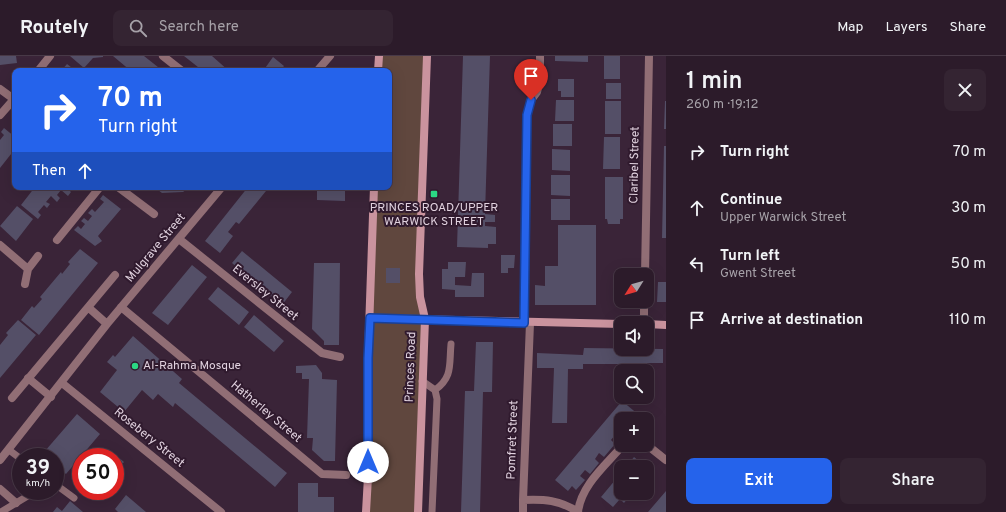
<!DOCTYPE html>
<meta charset="utf-8">
<style>
body{margin:0;font-family:Overpass,sans-serif;background:#342432;color:#f1f3f6;height:100vh;display:flex;flex-direction:column;font-size:15px;white-space:nowrap}
*{box-sizing:border-box;margin:0}
p{font-size:13px;color:#a6a1a8}
.icon{flex:none;width:22px;height:22px;fill:none;stroke:currentColor;stroke-width:2;stroke-linecap:round;stroke-linejoin:round}
.map{position:relative;flex:1;overflow:hidden}
.side{display:flex;flex-direction:column;background:#2c1b2a;width:340px}
.side>*{flex:none}
.top-card{position:absolute;left:12px;top:12px;width:380px;height:122px;border-radius:8px;box-shadow:0 4px 16px #0002,0 0 0 1px #483947;background:#2563eb;color:#fff;overflow:hidden}
.needle{width:26px;rotate:233deg}
.controls{position:absolute;left:614px;top:212px;display:grid;gap:8px}
.controls a{display:grid;place-items:center;width:40px;height:40px;border-radius:8px;background:#2c1b2a;box-shadow:0 4px 16px #0002,0 0 0 1px #483947;font-size:20px}
.speed{position:absolute;left:12px;top:392px;display:flex;gap:8px;font-size:20px;font-weight:700;text-align:center}
.speed>*{display:grid;place-content:center;width:52px;height:52px;border-radius:50%;background:#2c1b2a;box-shadow:0 4px 16px #0002,0 0 0 1px #483947;line-height:1}
.speed small{font-size:10px;font-weight:400}
.speed .limit{border:6px solid #d22;background:#fff;color:#111}
.pin{position:absolute;display:grid;place-items:center;width:34px;height:34px;color:#fff;margin:-41px -17px;border-radius:50% 50% 50% 0;rotate:-45deg;box-shadow:0 0 4px #0007}
.pin .icon{rotate:45deg}
.me{position:absolute;width:44px;margin:-22px;rotate:0deg;stroke-linejoin:round;filter:drop-shadow(0 0 3px #0008)}
.turn{display:flex;align-items:center;gap:14px;height:84px;padding:0 20px;font-size:18px}
.turn .icon{width:52px;height:52px;stroke-width:2.5}
.turn b{display:block;font-size:28px;line-height:34px}
.then{display:flex;align-items:center;height:38px;padding:0 20px;background:#0003;gap:8px;font-size:15px}
.round{display:grid;place-items:center;flex:none;width:42px;height:42px;border-radius:8px;background:#342432}
.headline{display:flex;align-items:center;justify-content:space-between;height:68px;padding:0 20px}
h1{font-size:24px;font-weight:600;line-height:30px}
.action{display:flex;gap:8px;margin-top:auto;padding:8px 20px}
.action a{flex:1;height:46px;border-radius:8px;background:#2563eb;color:#fff;font-size:16px;font-weight:600;line-height:46px;text-align:center}
.action a+a{background:#342432;color:#f1f3f6}
ul{padding:0;list-style:none}
li{display:flex;align-items:center;gap:12px;height:56px;padding:0 20px}
li div{flex:1}
li b{display:block;font-size:15px}
li em{font-style:normal}
header{display:flex;align-items:center;gap:24px;box-sizing:border-box;height:56px;padding:0 20px;background:#2c1b2a;border-bottom:1px solid #483947}
header strong{font-size:19px}
nav{display:flex;gap:22px;margin-inline-start:auto;font-size:14px}
.search{width:280px;height:36px;background:#342432;display:flex;align-items:center;gap:10px;box-sizing:border-box;padding:0 14px;border-radius:8px;color:#a6a1a8;font-size:15px}
main{display:flex;flex:1;min-height:0}
.map>svg:first-child{display:block}
.green{fill:#60473e}
.building{fill:#544f67}
.lines{fill:none;stroke-linecap:round;stroke-linejoin:round}
.lane{stroke:#916e75;stroke-width:7}
.street{stroke:#916e75;stroke-width:8}
.secondary{stroke:#ca939e;stroke-width:8}
.route-casing{stroke:#184099;stroke-width:10}
.route{stroke:#2563eb;stroke-width:7}
.poi-dot{fill:#2bd884;stroke:#301a2e;stroke-width:1.5}
.labels{text-anchor:middle;dominant-baseline:central;stroke-width:4;stroke-linejoin:round;paint-order:stroke}
.street-label{font-size:12px;fill:#e1d2df;stroke:#301a2e}
.poi-label{font-size:12px;fill:#e1d2df;stroke:#301a2e}
</style>
<header>
<strong>Routely</strong>
<div class="search"><svg class="icon" aria-label="search" viewBox="0 0 24 24"><circle cx="10" cy="10" r="6"/><path d="M15 15l6 6"/></svg>Search here</div>
<nav><a>Map</a><a>Layers</a><a>Share</a></nav>
</header>
<main>
<div class="map">
<svg width="666" height="456" viewBox="0 0 666 456">
<rect width="100%" height="100%" fill="#3a2438"/>
<path class="green" d="M379,0H427L419,218L425,263L418,456H366L374,131H389V15H378Z"/>
<path class="building" d="M0,0H16L17,7L0,9Z
M70,0H103V1L93,2L84,12Z
M113,0H144L163,15H131Z
M184,0H212L229,15H203Z
M463,0H490L485,158L495,159V166H485V170L496,171V188H488V192L457,191Z
M555,0H588V6L555,5Z
M604,0H620V23H604Z
M273,1L284,10L280,15H263Z
M67,8L76,15H61Z
M558,23H574V41H561V35H558Z
M606,27H621V43H606Z
M556,44H574V65H555Z
M605,45H621V78H605Z
M665,45H666V73H664Z
M553,68H572V90H553Z
M4,72L15,81V93L0,112V84L4,79L1,76Z
M604,81H620V113H603Z
M664,90H666V182H662Z
M552,93L570,94V115L552,114Z
M551,119H570V140L551,139Z
M605,121H623V163H620V168H608L607,163H605Z
M35,131H69L68,133L71,136L68,140L61,134L57,139L60,142L57,146L51,140L46,146L50,148L47,152L44,149L38,156L41,159L38,163L21,149Z
M154,131H190L183,136L162,137Z
M248,131H267L264,134L266,135L239,168L236,166L228,176L233,180L220,197L205,185Z
M317,131H345V145L317,144Z
M103,139L121,153L98,180L102,185L95,190L74,174L78,170L81,173L85,168L81,165L84,162L88,165L92,160L88,157L92,153L95,156L104,146L100,143Z
M551,143H570V164H551Z
M17,150L33,163L16,185L0,170Z
M558,169H596V249H535V229L545,230V210H558Z
M80,193L98,207L39,279L21,264L32,250L34,252L42,243L40,241L61,216L62,218L70,208L68,206Z
M242,195L292,236L282,249L232,207Z
M501,199H515L514,212H508V217H501Z
M448,206H466L465,221H455V229L471,230L472,217H484V241H455V234L442,233V213H448Z
M314,207H340L339,289H324V285L312,273Z
M192,209L207,221L168,269L152,257Z
M386,212H400V227H386Z
M658,226H666V246H657Z
M218,231L249,256L239,269L208,243Z
M254,259L284,285L274,296L244,271Z
M18,264L36,279L0,322V289L8,279L6,277Z
M133,280L182,323L179,327L287,417L275,431L175,347L173,351L158,338L153,344L142,334L124,356L100,336L117,314L107,306L113,299L115,301Z
M476,286H493L492,336H483L480,456H461L465,335H474Z
M584,292L663,293V307H647V315H632V308H583V313H568L567,367H552L554,312H537V297L583,299Z
M316,309L322,317V323L337,324L335,405H324L312,394L313,382H307L309,323H302V317H296V310Z
M622,345L639,359L636,363L630,361L628,363H621V381L619,383L615,379L611,384L615,388L604,401L599,397L595,403L599,407L590,418L585,414L580,420L585,424L576,434L572,430L568,435L555,424Z
M77,358L100,378L66,418L55,409V401L45,395Z
M111,395L124,406L115,415V401H106Z
M634,401L646,411H626Z
M621,417V437H632L624,447L620,443L613,451L601,441Z
M298,427H318V441H334V456H298Z
M666,435V456H648Z
M126,439L146,456H118L115,453Z
M70,445L83,456H53L57,451L62,455Z"/>
<g class="lines">
<path class="lane" d="M422,325L435,334L437,343L432,456
M435,334C453,321 449,309 451,288
M9,394L21,403
M55,428L74,442
M1,456L36,435"/>
<path class="street" d="M163,0L182,15
M38,15L50,0
M317,15L330,0
M0,33L15,44
M0,59L15,42
M118,131L154,158
M179,183L322,297L340,301
M57,184L100,131
M0,189L28,213
M645,219L649,0
M25,228L28,213L38,200
M121,251L322,418L346,419
M89,252L107,268
M524,267L527,59L531,44L537,36L540,24V0
M530,267L523,444C544,443 560,444 578,456
M644,267V245
M28,322L51,341
M62,327L221,456
M12,342L115,219
M647,389L666,404
M0,404L107,268L222,131
M0,433L16,447
M523,456V444
M578,456C581,429 606,409 623,389"/>
<path class="secondary" d="M378,15L379,0
M370,262L621,268
M647,268L666,269
M366,456L368,421V302L374,131
M418,456L425,263L420,241L419,218L427,0"/>
</g>
<g class="lines">
<g class="route-casing">
<path id="route" d="M368,406V302L370,262L524,267L527,59L531,44"/>
</g>
<use href="#route" class="route"/>
</g>
<g class="poi-dot">
<rect x="430" y="134" width="8" height="8" rx="2"/>
<circle cx="135" cy="310" r="4"/>
</g>
<g class="labels">
<g class="street-label">
<text transform="translate(635 109) rotate(-89)">Claribel Street</text>
<text transform="translate(156 192) rotate(-50)">Mulgrave Street</text>
<text transform="translate(265 237) rotate(39)">Eversley Street</text>
<text transform="translate(411 311) rotate(-88)">Princes Road</text>
<text transform="translate(266 356) rotate(40)">Hatherley Street</text>
<text transform="translate(149 382) rotate(39)">Rosebery Street</text>
<text transform="translate(513 384) rotate(-88)">Pomfret Street</text>
</g>
<g class="poi-label">
<text x="434" y="152">PRINCES ROAD/UPPER<tspan x="434" dy="14">WARWICK STREET</tspan></text>
<text x="143" y="310" text-anchor="start">Al-Rahma Mosque</text>
</g>
</g>
</svg>
<div class="controls">
<a><svg class="needle" viewBox="-14 -14 28 28"><path d="M0-13l5 13h-10z" fill="#e53935"/><path d="M0 13l5-13h-10z" fill="#a6a1a8"/></svg></a>
<a><svg class="icon" aria-label="sound" viewBox="0 0 24 24"><path d="M4 9h4l5-4v14l-5-4H4zM17 9q2 3 0 6"/></svg></a>
<a><svg class="icon" aria-label="search" viewBox="0 0 24 24"><circle cx="10" cy="10" r="6"/><path d="M15 15l6 6"/></svg></a>
<a>+</a>
<a>−</a>
</div>
<div class="speed"><div>39<small>km/h</small></div><div class="limit">50</div></div>
<div class="pin" style="left:531px;top:44px;background:#d93025"><svg class="icon" aria-label="arrive" viewBox="0 0 24 24"><path d="M6 21V4h12l-3 4 3 4H6"/></svg></div>
<svg class="me" style="left:368px;top:406px" viewBox="-20 -20 40 40"><circle r="19" fill="#fff"/><path d="M0-13L10 11 0 6-10 11z" fill="#2563eb"/></svg>
<div class="top-card">
<div class="turn"><svg class="icon" aria-label="right" viewBox="0 0 24 24"><path d="M7 20v-9h11M14 6l5 5-5 5"/></svg><div><b>70 m</b>Turn right</div></div>
<div class="then">Then<svg class="icon" aria-label="ahead" viewBox="0 0 24 24"><path d="M12 20V5M6 11l6-6 6 6"/></svg></div>
</div>
</div>
<section class="side">
<div class="headline"><div><h1>1 min</h1><p>260 m · 19:12</p></div><a class="round"><svg class="icon" aria-label="close" viewBox="0 0 24 24"><path d="M6 6l12 12M18 6L6 18"/></svg></a></div>
<ul>
<li><svg class="icon" aria-label="right" viewBox="0 0 24 24"><path d="M7 20v-9h11M14 6l5 5-5 5"/></svg><div><b>Turn right</b></div><em>70 m</em></li>
<li><svg class="icon" aria-label="ahead" viewBox="0 0 24 24"><path d="M12 20V5M6 11l6-6 6 6"/></svg><div><b>Continue</b><p>Upper Warwick Street</p></div><em>30 m</em></li>
<li><svg class="icon" aria-label="left" viewBox="0 0 24 24"><path d="M17 20v-9H6M10 6l-5 5 5 5"/></svg><div><b>Turn left</b><p>Gwent Street</p></div><em>50 m</em></li>
<li><svg class="icon" aria-label="arrive" viewBox="0 0 24 24"><path d="M6 21V4h12l-3 4 3 4H6"/></svg><div><b>Arrive at destination</b></div><em>110 m</em></li>
</ul>
<div class="action"><a>Exit</a><a>Share</a></div>
</section>
</main>
